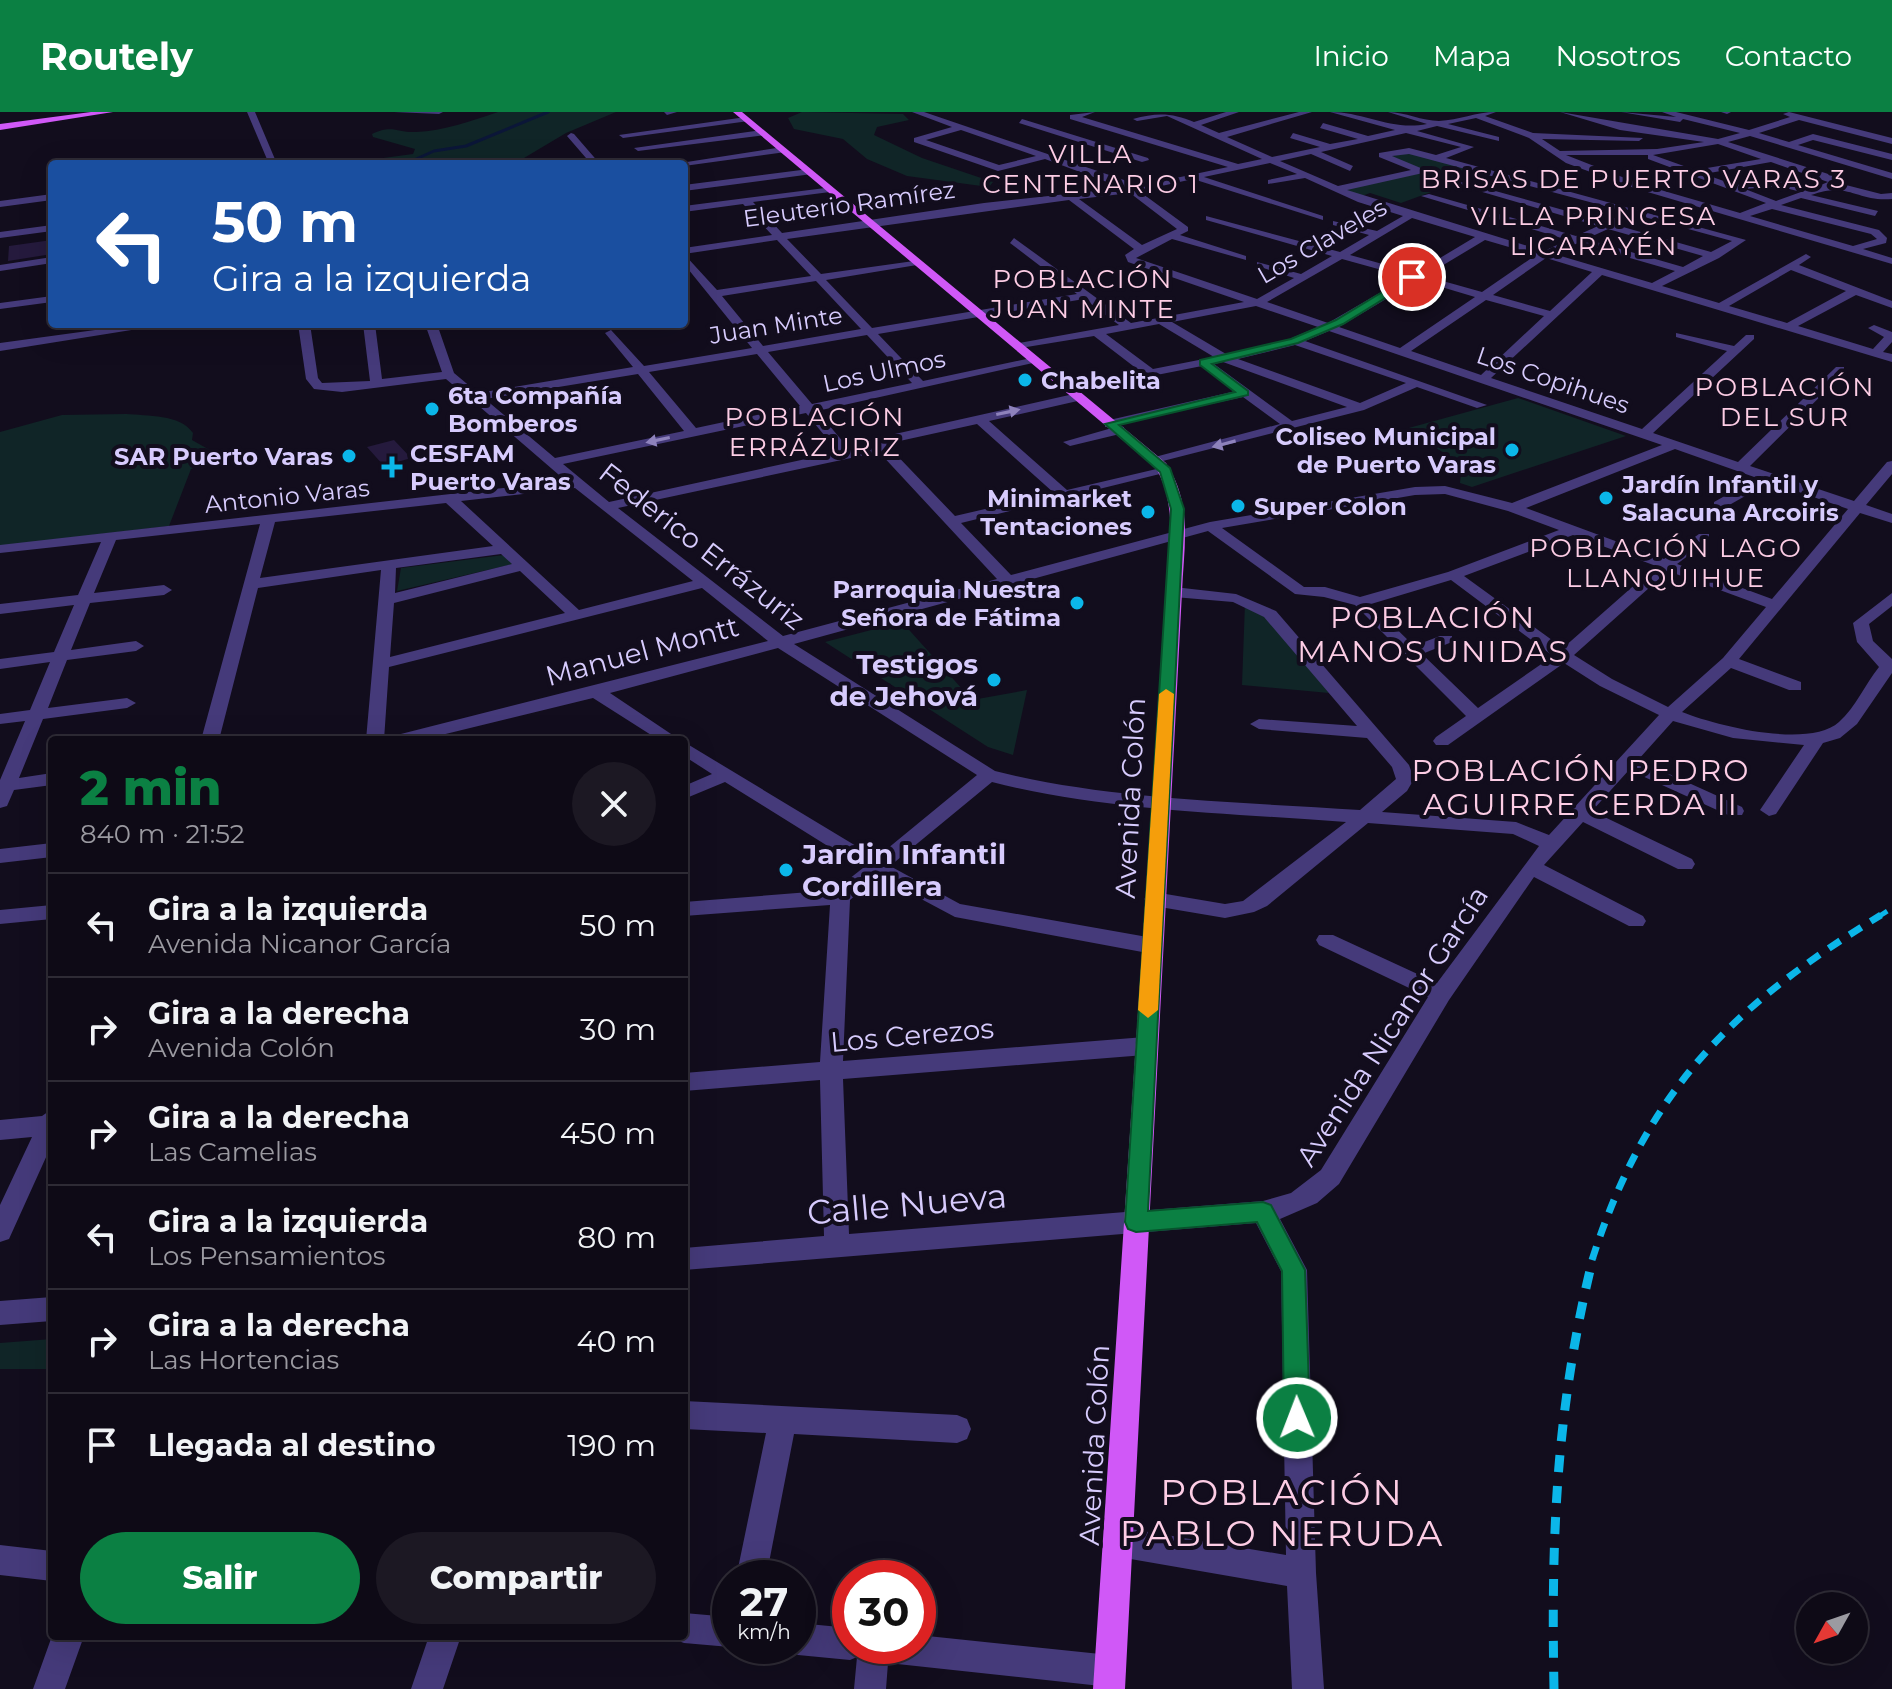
<!DOCTYPE html>
<html lang="es">
<meta charset="utf-8">
<style>
body{margin:0;font-family:Montserrat,sans-serif;background:#1c1823;color:#f1f3f6;height:100vh;display:flex;flex-direction:column;font-size:30px;white-space:nowrap}
*{box-sizing:border-box;margin:0}
p{font-size:26px;color:#9b9aa1}
.icon{flex:none;width:44px;height:44px;fill:none;stroke:currentColor;stroke-width:2;stroke-linecap:round;stroke-linejoin:round}
.map{position:relative;flex:1;overflow:hidden}
.details{position:absolute;left:48px;top:624px;width:640px;height:904px;display:flex;flex-direction:column;background:#0e0a16;border-radius:8px;box-shadow:0 8px 32px #0002,0 0 0 2px #2e2b35}
.details>*{flex:none}
.hud{position:absolute;left:48px;top:48px;width:640px;height:168px;border-radius:8px;box-shadow:0 8px 32px #0002,0 0 0 2px #2e2b35;background:#1a4fa0;color:#fff;overflow:hidden}
.needle{width:52px;rotate:230deg}
.controls{position:absolute;left:1796px;top:1480px;display:grid;gap:16px}
.controls a{display:grid;place-items:center;width:72px;height:72px;border-radius:50%;background:#0e0a16;box-shadow:0 8px 32px #0002,0 0 0 2px #2e2b35;font-size:40px}
.speed{position:absolute;left:712px;top:1448px;display:flex;gap:16px;font-size:40px;font-weight:700;text-align:center}
.speed>*{display:grid;place-content:center;width:104px;height:104px;border-radius:50%;background:#0e0a16;box-shadow:0 8px 32px #0002,0 0 0 2px #2e2b35;line-height:1}
.speed small{font-size:20px;font-weight:400}
.speed .limit{border:12px solid #d22;background:#fff;color:#111}
.pin{position:absolute;display:grid;place-items:center;width:68px;height:68px;color:#fff;margin:-34px;border:4px solid #fff;border-radius:50%;box-shadow:0 2px 8px #0007}
.me{position:absolute;width:88px;margin:-44px;rotate:359deg;stroke-linejoin:round;filter:drop-shadow(0 0 6px #0008)}
.turn{display:flex;align-items:center;gap:28px;height:168px;padding:0 32px;font-size:36px}
.turn .icon{width:104px;height:104px;stroke-width:2.5}
.turn b{display:block;font-size:56px;line-height:68px}
.round{display:grid;place-items:center;flex:none;width:84px;height:84px;border-radius:42px;background:#1c1823}
.head{display:flex;align-items:center;justify-content:space-between;height:136px;padding:0 32px}
h1{font-size:48px;font-weight:800;line-height:60px;color:#0b8043}
.button{display:flex;gap:16px;margin-top:auto;padding:16px 32px}
.button a{flex:1;height:92px;border-radius:48px;background:#0b8043;color:#fff;font-size:32px;font-weight:800;line-height:92px;text-align:center}
.button a+a{background:#1c1823;color:#f1f3f6}
ul{padding:0;list-style:none}
li{display:flex;align-items:center;gap:24px;height:104px;padding:0 32px;border-top:2px solid #2e2b35}
li div{flex:1}
li b{display:block;font-size:30px}
li em{font-style:normal}
header{display:flex;align-items:center;gap:48px;box-sizing:border-box;height:112px;padding:0 40px;background:#0b8043;color:#fff}
header strong{font-size:38px}
nav{display:flex;gap:44px;margin-inline-start:auto;font-size:28px}
.map>svg:first-child{display:block}
.green{fill:#102527}
.lines{fill:none;stroke-linecap:round;stroke-linejoin:round}
.stream{stroke:#0b1638;stroke-width:3}
.building{fill:#251a3d}
.minor{fill:#453a7a;fill-rule:evenodd}
.major{fill:#d058f7;fill-rule:evenodd}
.rail-far2{stroke:#0bb6e9;stroke-width:5;stroke-dasharray:11 9;stroke-linecap:butt}
.rail-far1{stroke:#0bb6e9;stroke-width:7;stroke-dasharray:14 11;stroke-linecap:butt}
.rail{stroke:#0bb6e9;stroke-width:9;stroke-dasharray:17 14;stroke-linecap:butt}
.oneway{fill:#8e82bc}
.route{fill:#0b8043;stroke:#07532c;stroke-width:2}
.slow{fill:#f59e0b}
.poi-dot{fill:#0bb6e9;stroke:#120d1d;stroke-width:3}
.labels{text-anchor:middle;dominant-baseline:central;stroke-width:8;stroke-linejoin:round;paint-order:stroke}
.far-street-label{font-size:24px;fill:#d7cbfd;stroke:#120d1d}
.far-poi-label{font-size:24px;font-weight:bold;fill:#d7cbfd;stroke:#120d1d;text-anchor:start}
.far-neighbourhood-label{font-size:26px;letter-spacing:2px;fill:#fdcde5;stroke:#120d1d}
.street-label{font-size:28px;fill:#d7cbfd;stroke:#120d1d}
.poi-label{font-size:28px;font-weight:bold;fill:#d7cbfd;stroke:#120d1d;text-anchor:end}
.neighbourhood-label{font-size:30px;letter-spacing:2px;fill:#fdcde5;stroke:#120d1d}
.near-street-label{font-size:34px;fill:#d7cbfd;stroke:#120d1d}
.near-neighbourhood-label{font-size:36px;letter-spacing:2px;fill:#fdcde5;stroke:#120d1d}
</style>
<header>
<strong>Routely</strong>
<nav><a>Inicio</a><a>Mapa</a><a>Nosotros</a><a>Contacto</a></nav>
</header>
<div class="map">
<svg width="1892" height="1577" viewBox="0 0 1892 1577">
<rect width="100%" height="100%" fill="#120d1d"/>
<path class="green" d="M498,0H616L566,21L524,46L507,50L339,52L413,42L415,37L373,25L372,22C392,12 398,21 416,20C444,19 471,9 498,0Z
M802,0L903,2L909,8L877,15L874,23L922,46L993,70L989,75L907,64L867,47L843,27L794,17L788,6Z
M1411,40L1486,60L1401,91L1370,81L1359,85L1342,78L1425,60L1391,44Z
M1518,286L1626,324L1472,375L1460,371L1462,352L1405,317Z
M126,302C147,304 180,302 193,321L192,328L215,341L214,348L191,357L169,414L0,434V320L62,303Z
M504,443L513,452L397,479L401,456Z
M1245,491L1265,503L1329,581L1242,573Z
M902,510L972,588L1027,578L1013,643L988,635L825,530Z
M52,1227V1257H0V1231Z"/>
<g class="lines">
<path class="stream" d="M405,52L434,39L466,34L548,0"/>
</g>
<path class="building" d="M52,128V142L8,149L9,134Z
M394,328L411,346L384,354L367,335Z"/>
<g class="lines">
<path class="minor" d="M247,0H255L277,52H269Z
M394,0H443L439,2Z
M664,0H677L667,3Z
M912,0H924L1124,68L1133,75L1228,55L1070,7V3L1095,0L1082,5L1238,52L1262,47L1167,4L1137,9L1133,7C1157,0 1173,1 1194,10L1226,0H1239L1201,13L1219,21L1299,0H1312L1227,25L1272,45L1320,35L1290,26L1293,21L1330,32L1358,27L1320,16L1323,11L1368,24L1395,18L1330,0C1365,0 1391,19 1427,12L1388,0C1405,0 1422,9 1439,9C1459,8 1476,0 1496,0L1485,4L1533,21L1643,26L1639,29L1542,27L1560,39L1657,37L1704,30L1620,18L1560,0L1718,27L1740,21L1683,7L1680,10L1621,0L1676,5L1662,0H1676L1749,18L1790,5L1783,2L1789,0L1892,26V32L1799,8L1759,21L1789,30L1813,22L1892,42V48L1813,28L1798,33L1892,61V67L1750,24L1728,30L1844,67L1842,72L1881,82L1892,81V87C1857,90 1849,69 1811,83L1878,99L1875,104L1801,86L1781,93L1879,118L1887,126L1886,131L1863,137L1892,146V152L1634,76L1566,51L1529,26L1476,6L1448,12L1499,25V29L1437,14L1417,19L1474,35L1446,46L1746,128L1719,146L1662,174L1719,191L1806,142L1811,145L1799,153L1892,189V196L1856,183L1798,214L1873,237L1884,225L1868,216L1874,213L1892,220V230L1883,240L1892,242V250L1602,163L1491,266L1642,317L1727,239L1676,225V221L1734,234L1746,223H1754V227L1653,321L1738,350L1836,255H1844V261L1750,354L1854,389L1887,350L1892,349V362L1866,393L1892,402V411L1860,401L1739,547L1801,570V578H1789L1731,556L1682,600C1717,614 1809,637 1839,610C1856,595 1865,572 1879,555L1857,530L1853,511L1892,481V494L1869,512L1873,529L1892,547V561L1857,612L1840,626L1823,631L1776,702L1769,704L1760,698L1804,633L1733,626L1673,609L1638,648L1742,695L1744,699L1742,703H1728L1629,658L1592,699L1692,747L1695,752L1692,757H1678L1583,710L1544,753L1643,804L1646,809L1643,814H1629L1534,765L1449,888L1339,1072L1317,1091L1280,1107L1307,1158L1316,1461L1324,1577H1292L1287,1474L1119,1445L1109,1440L1104,1430L1109,1420L1119,1415L1286,1443L1281,1159L1256,1111L684,1158V1136L824,1124L820,968L684,979V961L820,950L830,793L684,804V790L835,778L863,756L725,670L684,687V674L712,662L684,644V630L876,746L977,663L778,536L610,581L680,628H659L593,586L421,628H390L393,624L768,529L702,476L389,555L384,628H366L381,458L258,476L219,628H201L260,412L116,428L94,481L164,473L172,478L164,483L90,491L71,538L136,529L144,534L136,539L67,548L48,596L127,586L136,591L127,596L43,607L19,666L52,661V673L14,678L7,694L0,696V668L25,609L0,612V602L30,598L50,550L0,557V547L54,540L74,493L0,502V492L78,483L101,430L0,441V433L566,369L473,289H467L466,284L446,267L342,280L314,277L306,267L298,212H310L318,266L322,271L370,269L363,212H375L382,267L442,260L425,212H437L454,261L478,281L633,255L605,221L611,218L644,254L752,236L684,152V136L772,123L743,92L684,100V94L833,75L830,80L753,90L782,121L984,91L1123,76L1045,47L998,59L914,30V26L952,15ZM961,18L1036,44L999,53L926,28ZM1406,21L1461,35L1436,43L1409,36L1379,41V45L1411,58L1338,74L1280,49L1311,42L1350,59L1353,54L1321,40ZM1718,32L1761,47L1695,58L1653,43ZM1409,42L1627,100L1606,110L1463,70L1455,72L1598,114L1576,124L1429,82L1421,84L1568,128L1544,139L1347,78L1423,61V57L1392,44ZM1566,43H1648V47L1766,91L1740,101L1640,72ZM1771,50L1828,70L1811,77L1778,68L1735,73L1704,62ZM1270,51L1297,62L1268,68V72L1305,66L1358,90L1403,104L1377,119L1333,109V113L1369,123L1340,140L1206,104V108L1332,144L1301,162L1257,150V154L1294,166L1257,187L1136,146L1172,127L1246,148V144L1180,123L1188,119V115L1139,79L1193,67L1323,108V104L1204,65ZM1778,74L1801,80L1776,89L1745,77ZM1130,81L1177,117L1142,133L1079,87ZM1069,88L1134,137L1125,143L1128,150L1244,190L1131,211L1014,126L1010,131L1077,182L872,216L826,168L917,153L921,152V148L821,162L787,127ZM1772,97L1871,122L1877,127L1853,134L1750,104ZM1637,103L1732,129L1711,140L1616,113ZM1412,106L1475,125L1415,161L1350,143ZM1608,117L1703,144L1683,155L1586,127ZM777,128L811,164L717,178L684,142ZM1485,128L1536,143L1482,180L1425,164ZM1578,131L1675,159L1652,171L1554,142ZM1546,146L1592,160L1550,199L1493,183ZM1342,147L1407,165L1328,211L1267,190ZM1791,158L1846,179L1787,211L1729,194ZM1418,168L1475,185L1400,236L1339,215ZM816,169L861,217L763,234L722,184ZM1084,187L1119,213L1019,231L1015,233V237L1094,224L1141,260L1066,275V281L1202,254L1236,279L1105,309V315L1243,285L1280,312L1151,346V352L1364,298L1417,275L1477,296L1487,293L1305,229L1329,219L1662,333L1512,391L1445,374L1415,375L1210,410L1011,463L961,411L1172,359L1165,355L1067,378L989,309L1082,288L1084,285L1078,281L877,326L870,330L873,333L850,338L817,299L1042,249L1036,245L923,269L878,222ZM1486,188L1544,204L1481,263L1411,239ZM1256,194L1318,215L1280,231L1226,242L1172,210ZM1159,212L1214,245L1153,257L1106,222ZM867,223L912,271L812,292L768,240ZM1295,233L1406,271L1360,291L1238,247ZM757,242L800,294L696,316L649,260ZM1223,250L1347,295L1292,309L1214,252ZM638,262L684,319L555,346L485,287ZM806,301L838,340L609,390L563,352ZM977,312L1054,381L955,404L886,332ZM1675,337L1757,366L1714,390V396H1724L1770,370L1848,397L1772,487L1677,452L1709,428V422H1699L1664,447L1526,396ZM879,340L997,467L783,524L618,396ZM575,376L693,469L579,498L461,389ZM1445,382L1508,399L1559,418L1448,460L1360,485L1325,475H1304L1222,416L1415,383ZM446,391L493,434L260,466L275,410ZM1208,419L1295,482L1324,485L1355,493L1466,604L1436,625L1433,629L1436,633H1448L1564,551L1600,574L1659,603L1549,723L1516,710L1382,700L1407,679L1414,667L1409,653L1276,499L1236,482L1174,475L1166,480L1174,485L1233,490L1264,505L1357,614L1259,607L1250,612L1259,617L1367,626L1392,655L1396,667L1360,698C1243,690 1108,688 995,659L794,532ZM1573,423L1656,454L1563,536L1464,464ZM501,442L512,452L395,481L396,456ZM520,459L565,501L390,545L394,491ZM1668,459L1766,495L1723,546L1668,595L1612,567L1574,543ZM1451,468L1553,544L1478,596L1422,542L1452,530V524H1440L1414,534L1371,492ZM992,670C1106,699 1229,701 1346,710L1243,789L1225,792L1154,780L1144,787L1154,794L1225,806L1254,800L1267,794L1368,711L1513,722L1539,734L1437,871L1333,823H1319L1316,828L1319,833L1428,885L1321,1058L1291,1081L1263,1089L849,1122L843,967L1145,943L1153,940L1156,934L1153,928L1145,925L843,949L850,788L878,764L955,805L1153,842L1160,839L1163,834L1160,829L1153,826L960,792L890,754Z
M1721,0H1731L1727,2Z
M746,5L749,9L623,26L619,23Z
M1022,7L1148,46L1149,48L1142,50L1019,11Z
M762,18L765,23L638,39L634,36Z
M571,21L574,22L600,52H549L586,46L567,24Z
M783,35L786,40L684,54L674,52Z
M809,57L812,62L684,79V73Z
M52,82V88L0,95V89Z
M52,113V119L0,126V120Z
M52,145V151L0,159V153Z
M52,184V190L0,197V191Z
M139,212H169L0,239V231Z
M1119,314L1124,315V321L1070,334L1063,330Z
M52,731V745L0,751V737Z
M52,793V807L0,812V798Z
M52,997V1032L9,1127L0,1130V1093L32,1025L0,1028V1008L42,1004Z
M52,1185V1209L0,1213V1189Z
M684,1289L957,1303L967,1307L971,1317L967,1327L957,1331L794,1322L766,1466H736L766,1321L684,1317Z
M0,1433L52,1439V1469L0,1463Z
M684,1501L730,1505V1534H734L730,1535L684,1531L673,1527L672,1524H684Z
M798,1511L850,1516V1534H918V1523L1110,1543L1121,1548L1126,1559L1121,1570L1110,1575L888,1551L886,1577H854L857,1545L850,1548L798,1543L787,1538L785,1534H798Z
M52,1524H84L65,1577H33Z
M429,1524H461L443,1577H411Z"/>
<path class="major" d="M91,0H113L0,18V12Z
M733,0H742L1166,351C1193,393 1184,432 1182,480L1125,1577H1093L1166,480C1169,437 1178,395 1156,356Z"/>
<path class="rail-far2" d="M1878,805L1892,796"/>
<path class="rail-far1" d="M1592,1148C1647,977 1732,894 1881,803"/>
<path class="rail" d="M1554,1577C1551,1423 1556,1296 1593,1146"/>
</g>
<defs><path id="oneway-solid" d="M-6-.8H1V-3.2L6.5 0L1 3.2V.8H-6Z" transform="scale(2)"/></defs>
<g class="oneway">
<use href="#oneway-solid" transform="translate(1008 300) rotate(-12)"/>
<use href="#oneway-solid" transform="translate(658 328) rotate(168)"/>
<use href="#oneway-solid" transform="translate(1224 332) rotate(165)"/>
</g>
<path class="route" d="M1412,162L1416,167L1343,212L1298,231L1212,252L1248,279V283L1119,313L1170,356L1184,397L1148,1099L1263,1090L1271,1093L1305,1158L1310,1306L1306,1315L1297,1319L1288,1315L1284,1306L1282,1159L1257,1110L1136,1120L1128,1117L1125,1110L1171,397L1160,360L1105,312L1235,280L1200,253V248L1291,227L1336,208Z"/>
<path class="slow" d="M1166,577L1174,582L1158,898L1148,906L1138,898L1159,582Z"/>
<g class="poi-dot">
<circle cx="1025" cy="268" r="8"/>
<circle cx="432" cy="297" r="8"/>
<circle cx="1512" cy="338" r="8"/>
<circle cx="349" cy="344" r="8"/>
<path d="M388 343h8v8h8v8h-8v8h-8v-8h-8v-8h8z"/>
<circle cx="1606" cy="386" r="8"/>
<circle cx="1238" cy="394" r="8"/>
<circle cx="1148" cy="400" r="8"/>
<circle cx="1077" cy="491" r="8"/>
<circle cx="994" cy="568" r="8"/>
<circle cx="786" cy="758" r="8"/>
</g>
<g class="labels">
<g class="far-street-label">
<text transform="translate(849 92) rotate(-8)">Eleuterio Ramírez</text>
<text transform="translate(1322 129) rotate(-30)">Los Claveles</text>
<text transform="translate(776 213) rotate(-9)">Juan Minte</text>
<text transform="translate(884 259) rotate(-12)">Los Ulmos</text>
<text transform="translate(1553 268) rotate(19)">Los Copihues</text>
<text transform="translate(287 384) rotate(-6)">Antonio Varas</text>
</g>
<g class="far-poi-label">
<text x="1041" y="268">Chabelita</text>
<text x="448" y="283">6ta Compañía<tspan x="448" dy="28">Bomberos</tspan></text>
<text x="1496" y="324" text-anchor="end">Coliseo Municipal<tspan x="1496" dy="28">de Puerto Varas</tspan></text>
<text x="410" y="341">CESFAM<tspan x="410" dy="28">Puerto Varas</tspan></text>
<text x="333" y="344" text-anchor="end">SAR Puerto Varas</text>
<text x="1622" y="372">Jardín Infantil y<tspan x="1622" dy="28">Salacuna Arcoiris</tspan></text>
<text x="1132" y="386" text-anchor="end">Minimarket<tspan x="1132" dy="28">Tentaciones</tspan></text>
<text x="1254" y="394">Super Colon</text>
<text x="1061" y="477" text-anchor="end">Parroquia Nuestra<tspan x="1061" dy="28">Señora de Fátima</tspan></text>
</g>
<g class="far-neighbourhood-label">
<text x="1091" y="42">VILLA<tspan x="1091" dy="30">CENTENARIO 1</tspan></text>
<text x="1634" y="67">BRISAS DE PUERTO VARAS 3</text>
<text x="1594" y="104">VILLA PRINCESA<tspan x="1594" dy="30">LICARAYÉN</tspan></text>
<text x="1083" y="167">POBLACIÓN<tspan x="1083" dy="30">JUAN MINTE</tspan></text>
<text x="1785" y="275">POBLACIÓN<tspan x="1785" dy="30">DEL SUR</tspan></text>
<text x="815" y="305">POBLACIÓN<tspan x="815" dy="30">ERRÁZURIZ</tspan></text>
<text x="1666" y="436">POBLACIÓN LAGO<tspan x="1666" dy="30">LLANQUIHUE</tspan></text>
</g>
<g class="street-label">
<text transform="translate(702 434) rotate(38)">Federico Errázuriz</text>
<text transform="translate(642 539) rotate(-15)">Manuel Montt</text>
<text transform="translate(1130 686) rotate(-87)">Avenida Colón</text>
<text transform="translate(1392 914) rotate(-57)">Avenida Nicanor García</text>
<text transform="translate(912 923) rotate(-5)">Los Cerezos</text>
<text transform="translate(1094 1333) rotate(-87)">Avenida Colón</text>
</g>
<g class="poi-label">
<text x="978" y="552">Testigos<tspan x="978" dy="32">de Jehová</tspan></text>
<text x="802" y="742" text-anchor="start">Jardin Infantil<tspan x="802" dy="32">Cordillera</tspan></text>
</g>
<g class="neighbourhood-label">
<text x="1433" y="505">POBLACIÓN<tspan x="1433" dy="34">MANOS UNIDAS</tspan></text>
<text x="1581" y="658">POBLACIÓN PEDRO<tspan x="1581" dy="34">AGUIRRE CERDA II</tspan></text>
</g>
<g class="near-street-label">
<text transform="translate(907 1092) rotate(-5)">Calle Nueva</text>
</g>
<g class="near-neighbourhood-label">
<text x="1282" y="1380">POBLACIÓN<tspan x="1282" dy="41">PABLO NERUDA</tspan></text>
</g>
</g>
</svg>
<div class="controls">
<a><svg class="needle" viewBox="-14 -14 28 28"><path d="M0-13l5 13h-10z" fill="#e53935"/><path d="M0 13l5-13h-10z" fill="#9b9aa1"/></svg></a>
</div>
<div class="speed"><div>27<small>km/h</small></div><div class="limit">30</div></div>
<div class="pin" style="left:1412px;top:165px;background:#d93025"><svg class="icon" aria-label="arrive" viewBox="0 0 24 24"><path d="M6 21V4h12l-3 4 3 4H6"/></svg></div>
<svg class="me" style="left:1297px;top:1306px" viewBox="-20 -20 40 40"><circle r="17" fill="#0b8043" stroke="#fff" stroke-width="3"/><path d="M0-11L8 9 0 5-8 9z" fill="#fff"/></svg>
<div class="hud">
<div class="turn"><svg class="icon" aria-label="left" viewBox="0 0 24 24"><path d="M17 20v-9H6M10 6l-5 5 5 5"/></svg><div><b>50 m</b>Gira a la izquierda</div></div>
</div>
<section class="details">
<div class="head"><div><h1>2 min</h1><p>840 m · 21:52</p></div><a class="round"><svg class="icon" aria-label="close" viewBox="0 0 24 24"><path d="M6 6l12 12M18 6L6 18"/></svg></a></div>
<ul>
<li><svg class="icon" aria-label="left" viewBox="0 0 24 24"><path d="M17 20v-9H6M10 6l-5 5 5 5"/></svg><div><b>Gira a la izquierda</b><p>Avenida Nicanor García</p></div><em>50 m</em></li>
<li><svg class="icon" aria-label="right" viewBox="0 0 24 24"><path d="M7 20v-9h11M14 6l5 5-5 5"/></svg><div><b>Gira a la derecha</b><p>Avenida Colón</p></div><em>30 m</em></li>
<li><svg class="icon" aria-label="right" viewBox="0 0 24 24"><path d="M7 20v-9h11M14 6l5 5-5 5"/></svg><div><b>Gira a la derecha</b><p>Las Camelias</p></div><em>450 m</em></li>
<li><svg class="icon" aria-label="left" viewBox="0 0 24 24"><path d="M17 20v-9H6M10 6l-5 5 5 5"/></svg><div><b>Gira a la izquierda</b><p>Los Pensamientos</p></div><em>80 m</em></li>
<li><svg class="icon" aria-label="right" viewBox="0 0 24 24"><path d="M7 20v-9h11M14 6l5 5-5 5"/></svg><div><b>Gira a la derecha</b><p>Las Hortencias</p></div><em>40 m</em></li>
<li><svg class="icon" aria-label="arrive" viewBox="0 0 24 24"><path d="M6 21V4h12l-3 4 3 4H6"/></svg><div><b>Llegada al destino</b></div><em>190 m</em></li>
</ul>
<div class="button"><a>Salir</a><a>Compartir</a></div>
</section>
</div>
